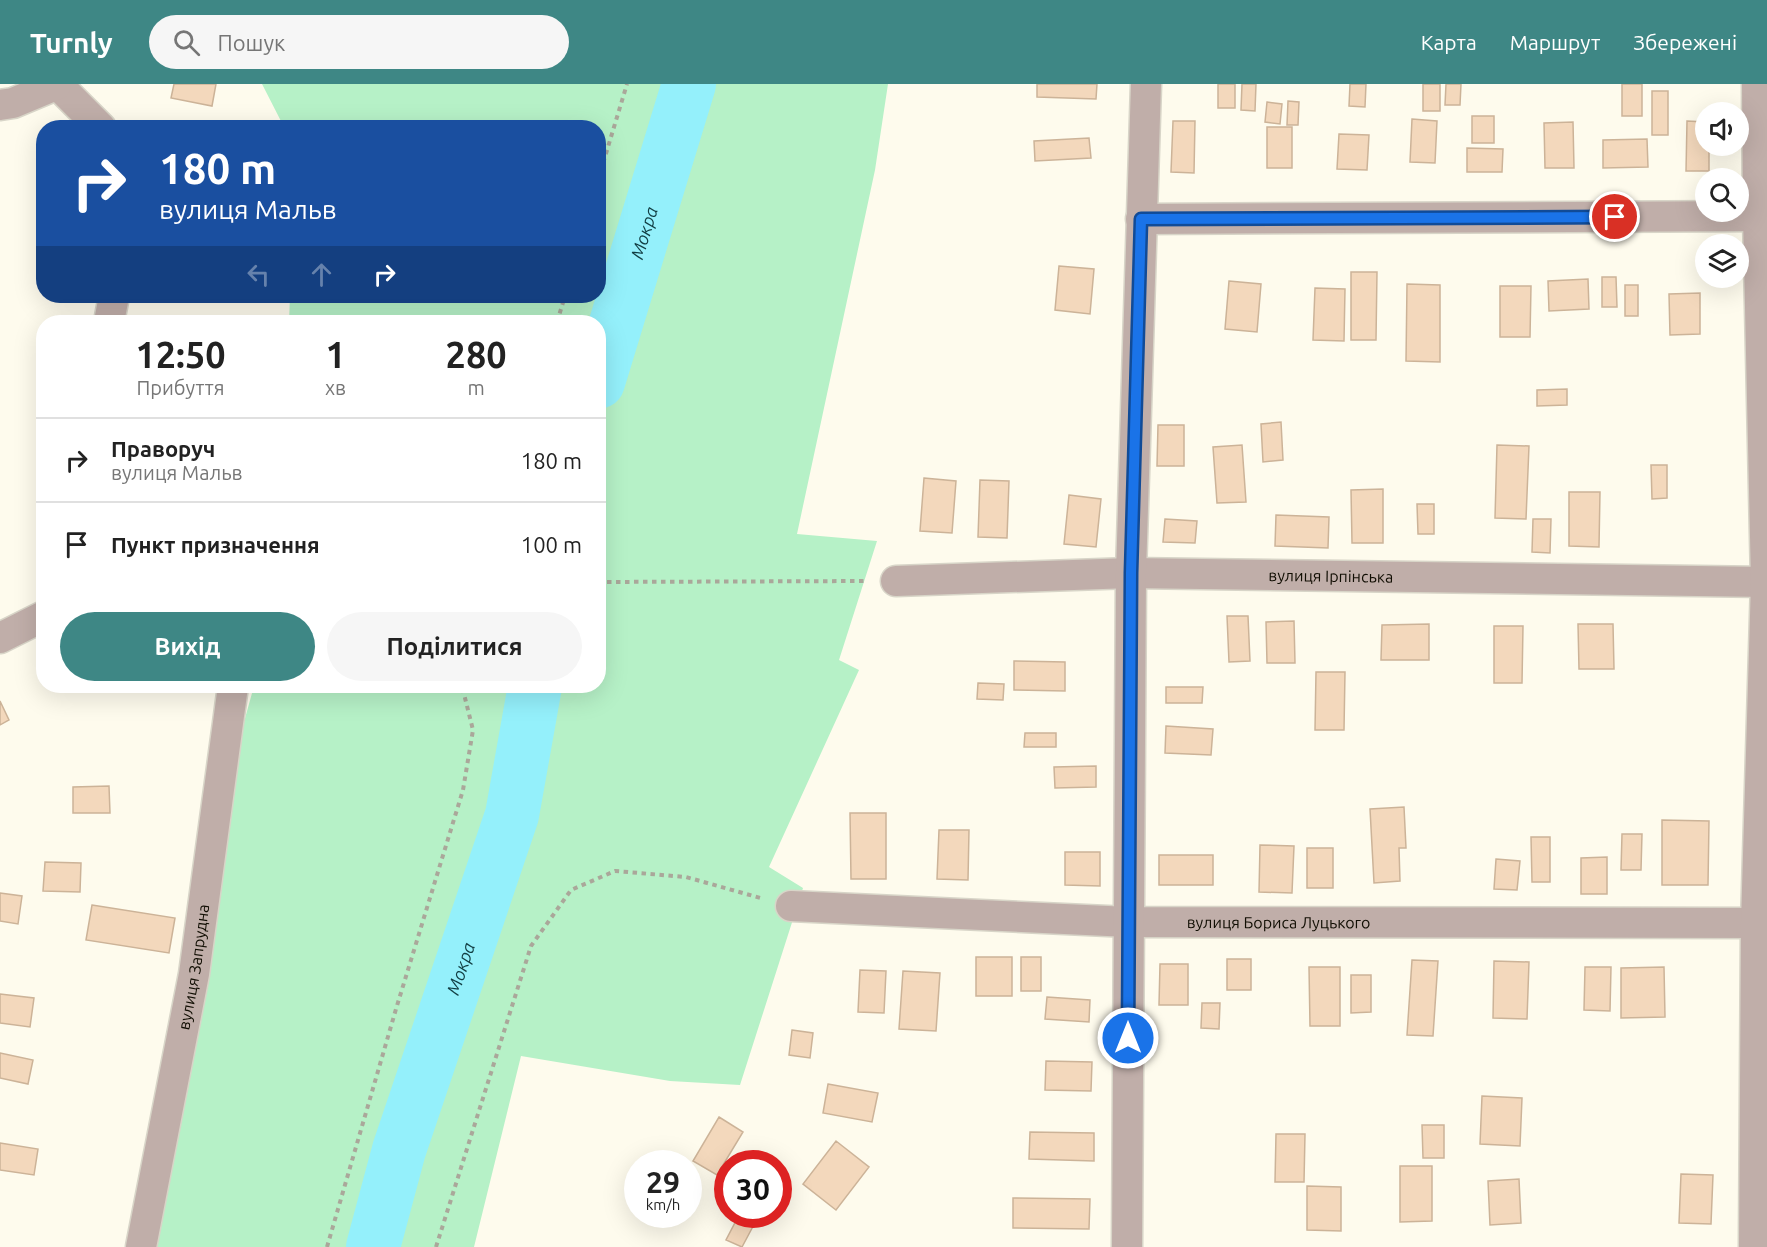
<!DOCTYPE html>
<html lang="uk">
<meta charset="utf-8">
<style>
body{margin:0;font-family:Ubuntu,sans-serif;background:#f6f6f6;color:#222;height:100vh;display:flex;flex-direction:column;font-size:22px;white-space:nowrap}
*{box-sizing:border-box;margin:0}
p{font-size:20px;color:#767676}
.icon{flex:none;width:33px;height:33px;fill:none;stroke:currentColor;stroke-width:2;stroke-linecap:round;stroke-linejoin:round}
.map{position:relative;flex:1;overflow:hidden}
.panel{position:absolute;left:36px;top:231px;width:570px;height:378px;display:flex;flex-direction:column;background:#fff;border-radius:24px;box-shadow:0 6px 24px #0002}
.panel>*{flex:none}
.top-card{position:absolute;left:36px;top:36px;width:570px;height:183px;border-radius:24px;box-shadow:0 6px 24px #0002;background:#1a4fa0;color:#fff;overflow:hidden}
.buttons{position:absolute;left:1695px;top:18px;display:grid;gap:12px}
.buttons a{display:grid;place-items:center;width:54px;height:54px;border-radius:50%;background:#fff;box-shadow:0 6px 24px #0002;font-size:30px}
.speed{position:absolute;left:624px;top:1066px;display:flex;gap:12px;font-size:30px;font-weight:700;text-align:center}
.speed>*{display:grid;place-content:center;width:78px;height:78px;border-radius:50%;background:#fff;box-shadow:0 6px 24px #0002;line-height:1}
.speed small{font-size:15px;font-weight:400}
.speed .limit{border:9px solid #d22;background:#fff;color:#111}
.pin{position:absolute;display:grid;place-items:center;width:51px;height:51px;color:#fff;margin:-26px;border:3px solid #fff;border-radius:50%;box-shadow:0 2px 6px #0007}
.me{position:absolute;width:66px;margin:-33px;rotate:0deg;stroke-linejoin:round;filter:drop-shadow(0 0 4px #0008)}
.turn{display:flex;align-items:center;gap:21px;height:126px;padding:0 24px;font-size:27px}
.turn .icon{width:78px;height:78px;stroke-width:2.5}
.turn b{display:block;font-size:42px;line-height:51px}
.lanes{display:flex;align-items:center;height:57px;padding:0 24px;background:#0003;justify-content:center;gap:30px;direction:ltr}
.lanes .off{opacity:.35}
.eta{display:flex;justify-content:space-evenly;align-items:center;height:102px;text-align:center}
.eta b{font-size:36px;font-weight:600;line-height:42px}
.cta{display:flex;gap:12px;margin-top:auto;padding:12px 24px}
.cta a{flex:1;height:69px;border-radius:36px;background:#3e8785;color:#fff;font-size:24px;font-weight:600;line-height:69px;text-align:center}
.cta a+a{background:#f6f6f6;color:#222}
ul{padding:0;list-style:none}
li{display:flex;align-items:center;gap:18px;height:84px;padding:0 24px;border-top:2px solid #e0e0e0}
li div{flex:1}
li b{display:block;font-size:22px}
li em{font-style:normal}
header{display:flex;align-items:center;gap:36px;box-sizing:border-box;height:84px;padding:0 30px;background:#3e8785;color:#fff}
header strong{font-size:28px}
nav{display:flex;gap:33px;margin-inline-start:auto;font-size:21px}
.search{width:420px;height:54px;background:#f6f6f6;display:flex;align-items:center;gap:15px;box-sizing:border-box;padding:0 21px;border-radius:33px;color:#767676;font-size:22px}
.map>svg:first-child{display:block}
.green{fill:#b6f1c7}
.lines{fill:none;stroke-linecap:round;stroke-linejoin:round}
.river{stroke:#94f0fb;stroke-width:54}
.building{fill:#f3d8bc;stroke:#ccb398;stroke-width:1.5}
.minor-casing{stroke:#d8d5c8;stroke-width:33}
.path{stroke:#aaa79a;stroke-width:4;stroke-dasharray:4.5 4.5;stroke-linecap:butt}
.minor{stroke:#c0aea9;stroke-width:30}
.route-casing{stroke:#114b97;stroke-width:15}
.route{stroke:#1a73e8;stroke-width:10}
.labels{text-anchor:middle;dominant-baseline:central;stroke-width:4.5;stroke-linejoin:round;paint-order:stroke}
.street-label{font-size:16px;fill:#110e03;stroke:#fefbed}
.water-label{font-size:18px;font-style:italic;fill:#113d42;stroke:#fefbed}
</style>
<header>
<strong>Turnly</strong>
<div class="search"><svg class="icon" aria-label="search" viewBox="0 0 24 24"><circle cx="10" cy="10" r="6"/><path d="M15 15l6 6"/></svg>Пошук</div>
<nav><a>Карта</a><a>Маршрут</a><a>Збережені</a></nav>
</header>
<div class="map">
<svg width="1767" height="1163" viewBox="0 0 1767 1163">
<rect width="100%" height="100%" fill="#fefbed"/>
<path class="green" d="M262,0H888L875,86L797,450L877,457L839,576L859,586L769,783L803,804L740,1001L670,997L521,972L474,1163H148L232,681L254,602H598V238H289L290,212H598V44L284,43Z"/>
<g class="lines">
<g class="river">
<path id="s1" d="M598,298L689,0"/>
<path id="s2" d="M373,1163L399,1066L512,731L535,602"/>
</g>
</g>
<path class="building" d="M174,0H216L212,22L171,14Z
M1037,0H1097L1096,15L1037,13Z
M1218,0H1235V24H1218Z
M1242,0H1256L1255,27L1241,26Z
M1350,0H1366L1365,23L1349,22Z
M1423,0H1440V27H1423Z
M1446,0H1461L1460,21H1445Z
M1622,0H1642V32H1622Z
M1652,7H1668V51H1652Z
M1288,17L1299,18L1298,41H1287Z
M1267,18L1282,20L1280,40L1265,38Z
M1472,32H1494V59H1472Z
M1412,35L1437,37L1435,79L1410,78Z
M1173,37H1195L1194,89L1171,88Z
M1687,37L1706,38V62H1709V87H1686Z
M1573,38L1574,84H1545L1544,39Z
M1267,43H1292V84H1267Z
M1339,50L1369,51L1367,86L1337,85Z
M1089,54L1091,74L1035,77L1034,57Z
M1647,55L1648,83L1603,84V56Z
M1467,64L1503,65L1502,88H1467Z
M1059,182L1094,185L1090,230L1055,226Z
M1351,188H1377L1376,256H1351Z
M1602,193H1616L1617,223H1602Z
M1588,195L1589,225L1549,227L1548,197Z
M1229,197L1261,200L1257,248L1225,245Z
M1407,200L1440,201V278L1406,277Z
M1625,201H1638V232H1625Z
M1500,202H1531L1530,253H1500Z
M1315,204L1345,205L1344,257L1313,256Z
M1700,209V250L1670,251L1669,210Z
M1567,305V321L1537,322V306Z
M1281,338L1283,376L1263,378L1261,340Z
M1158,341H1184V382H1157Z
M1242,361L1246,418L1217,419L1213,363Z
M1497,361L1529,362L1526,435L1495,434Z
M1651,381H1667V414L1652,415Z
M924,394L956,397L952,449L920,447Z
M980,396L1009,397L1007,454L978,453Z
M1383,405V459H1352L1351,406Z
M1569,408H1600L1599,463L1569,462Z
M1069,411L1101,415L1096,463L1064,460Z
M1417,420H1434V450H1418Z
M1276,431L1329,433L1328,464L1275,462Z
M1165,435L1197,437L1195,459L1163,458Z
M1533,435H1551L1550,469L1532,468Z
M1227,532H1248L1250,577L1229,578Z
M1294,537L1295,579H1267L1266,538Z
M1429,540V576H1381L1382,541Z
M1578,540H1613L1614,585H1579Z
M1494,542H1523L1522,599H1494Z
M1014,577L1065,578V607L1014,606Z
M1316,588H1345L1344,646H1315Z
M978,599L1004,600L1003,616L977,615Z
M1166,603H1203L1202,619H1166Z
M0,617L9,636L0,641Z
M1166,642L1213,645L1211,671L1165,669Z
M1025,649H1056V663H1024Z
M1096,682V703L1055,704L1054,683Z
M109,702L110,729H73V703Z
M1404,723L1406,764H1399L1400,797L1374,799L1370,725Z
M850,729H886V795H851Z
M1662,736L1709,737L1708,801H1662Z
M939,746H969L968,796L937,795Z
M1622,750H1642L1641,786H1621Z
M1531,753H1550V798H1532Z
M1260,761L1294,762L1292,809L1259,808Z
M1307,764H1333V804H1307Z
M1065,768H1100V802L1065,801Z
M1159,771H1213V801H1159Z
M1607,773V810H1581V774Z
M1496,775L1520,777L1517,806L1494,805Z
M45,778L81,779L80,808L43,807Z
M0,809L22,812L18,840L0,837Z
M92,821L175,834L169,869L86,856Z
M976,873H1012V912H976Z
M1021,873H1041V907H1021Z
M1227,875H1251V906H1227Z
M1412,876L1438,877L1433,952L1407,951Z
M1494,877L1529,878L1527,935L1493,934Z
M1160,880H1188V921H1159Z
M1309,883H1340V942H1310Z
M1585,883H1611L1610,927L1584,926Z
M1664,883L1665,933L1621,934V884Z
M860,886L886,887L884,929L858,928Z
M903,887L940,889L936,947L899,945Z
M1351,891H1371V928L1351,929Z
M0,910L34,914L30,943L0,939Z
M1047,913L1090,916L1089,938L1045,935Z
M1202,919H1220L1219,945L1201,944Z
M792,946L813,949L810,974L789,971Z
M0,969L33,976L28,1000L0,994Z
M1046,977L1092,978L1091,1007L1045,1006Z
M828,1000L878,1009L872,1038L823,1029Z
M1482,1012L1522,1014L1520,1062L1480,1060Z
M719,1033L743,1048L717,1091L693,1077Z
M1422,1041H1444V1074H1423Z
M1030,1048L1094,1049V1077L1029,1075Z
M1276,1050H1305L1304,1098H1275Z
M836,1057L869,1083L836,1126L803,1100Z
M0,1059L38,1065L34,1091L0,1086Z
M1400,1082H1432V1137L1400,1138Z
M1681,1090L1713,1091L1711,1140L1679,1139Z
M1519,1095L1521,1139L1490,1141L1488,1097Z
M1307,1102L1341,1103V1147L1307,1146Z
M1013,1114L1090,1115L1089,1145L1013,1144Z
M739,1131L758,1133L742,1163L726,1156Z"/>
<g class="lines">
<g class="minor-casing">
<g id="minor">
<path d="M57,0L101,44"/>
<path d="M0,21L13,19L56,1"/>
<path d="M1141,135L1758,132L1767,130"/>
<path d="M109,238L114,212"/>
<path id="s3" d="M896,497L1131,489L1767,498"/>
<path d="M0,554L44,532"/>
<path id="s4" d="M791,822L1129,838L1767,839"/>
<path id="s5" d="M141,1163L194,890L233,602"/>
<path d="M1127,1163L1131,489L1146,0"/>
<path d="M1754,1163L1756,839L1766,498L1758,132L1757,0"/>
</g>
</g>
<path class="path" d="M598,96L627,0
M557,238L565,212
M598,498L868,497
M327,1163L396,925L463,706L473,646L462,602
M436,1163L531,862L571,806L615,787L686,793L764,815"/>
<use href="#minor" class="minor"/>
</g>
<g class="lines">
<g class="route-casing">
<path id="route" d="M1128,954L1131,489L1141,135L1615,133"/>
</g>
<use href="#route" class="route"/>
</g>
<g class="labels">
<g class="street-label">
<text stroke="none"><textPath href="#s3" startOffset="435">вулиця Ірпінська</textPath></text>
<text stroke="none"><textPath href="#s4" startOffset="488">вулиця Бориса Луцького</textPath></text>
<text stroke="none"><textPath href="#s5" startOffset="285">вулиця Запрудна</textPath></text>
</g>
<g class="water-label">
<text stroke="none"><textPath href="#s1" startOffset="156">Мокра</textPath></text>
<text stroke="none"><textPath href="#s2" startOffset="292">Мокра</textPath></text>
</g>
</g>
</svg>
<div class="buttons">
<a><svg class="icon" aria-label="sound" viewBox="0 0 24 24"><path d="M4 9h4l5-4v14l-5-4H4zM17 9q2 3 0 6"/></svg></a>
<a><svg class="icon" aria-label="search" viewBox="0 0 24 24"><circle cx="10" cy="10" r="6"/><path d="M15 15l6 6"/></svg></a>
<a><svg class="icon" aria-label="layers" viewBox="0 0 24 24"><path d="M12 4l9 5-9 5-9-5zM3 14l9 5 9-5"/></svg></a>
</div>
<div class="speed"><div>29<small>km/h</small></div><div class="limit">30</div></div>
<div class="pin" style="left:1615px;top:133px;background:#d93025"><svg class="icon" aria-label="arrive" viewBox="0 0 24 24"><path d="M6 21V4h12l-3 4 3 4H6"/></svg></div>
<svg class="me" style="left:1128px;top:954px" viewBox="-20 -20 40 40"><circle r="17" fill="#1a73e8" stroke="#fff" stroke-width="3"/><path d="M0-11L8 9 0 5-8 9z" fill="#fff"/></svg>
<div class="top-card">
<div class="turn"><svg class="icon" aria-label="right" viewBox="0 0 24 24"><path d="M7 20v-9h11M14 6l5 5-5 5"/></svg><div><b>180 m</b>вулиця Мальв</div></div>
<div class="lanes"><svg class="icon off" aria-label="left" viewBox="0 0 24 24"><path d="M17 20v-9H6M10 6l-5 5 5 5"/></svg><svg class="icon off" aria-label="ahead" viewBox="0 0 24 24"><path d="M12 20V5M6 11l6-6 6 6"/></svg><svg class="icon" aria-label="right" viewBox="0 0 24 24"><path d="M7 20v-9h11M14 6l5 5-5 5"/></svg></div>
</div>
<section class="panel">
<div class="eta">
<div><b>12:50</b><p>Прибуття</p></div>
<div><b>1</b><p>хв</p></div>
<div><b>280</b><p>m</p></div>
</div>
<ul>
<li><svg class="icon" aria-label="right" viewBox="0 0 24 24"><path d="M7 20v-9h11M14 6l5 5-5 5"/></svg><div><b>Праворуч</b><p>вулиця Мальв</p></div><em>180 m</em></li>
<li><svg class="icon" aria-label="arrive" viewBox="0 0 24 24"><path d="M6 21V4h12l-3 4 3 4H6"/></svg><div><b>Пункт призначення</b></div><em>100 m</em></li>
</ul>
<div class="cta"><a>Вихід</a><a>Поділитися</a></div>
</section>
</div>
